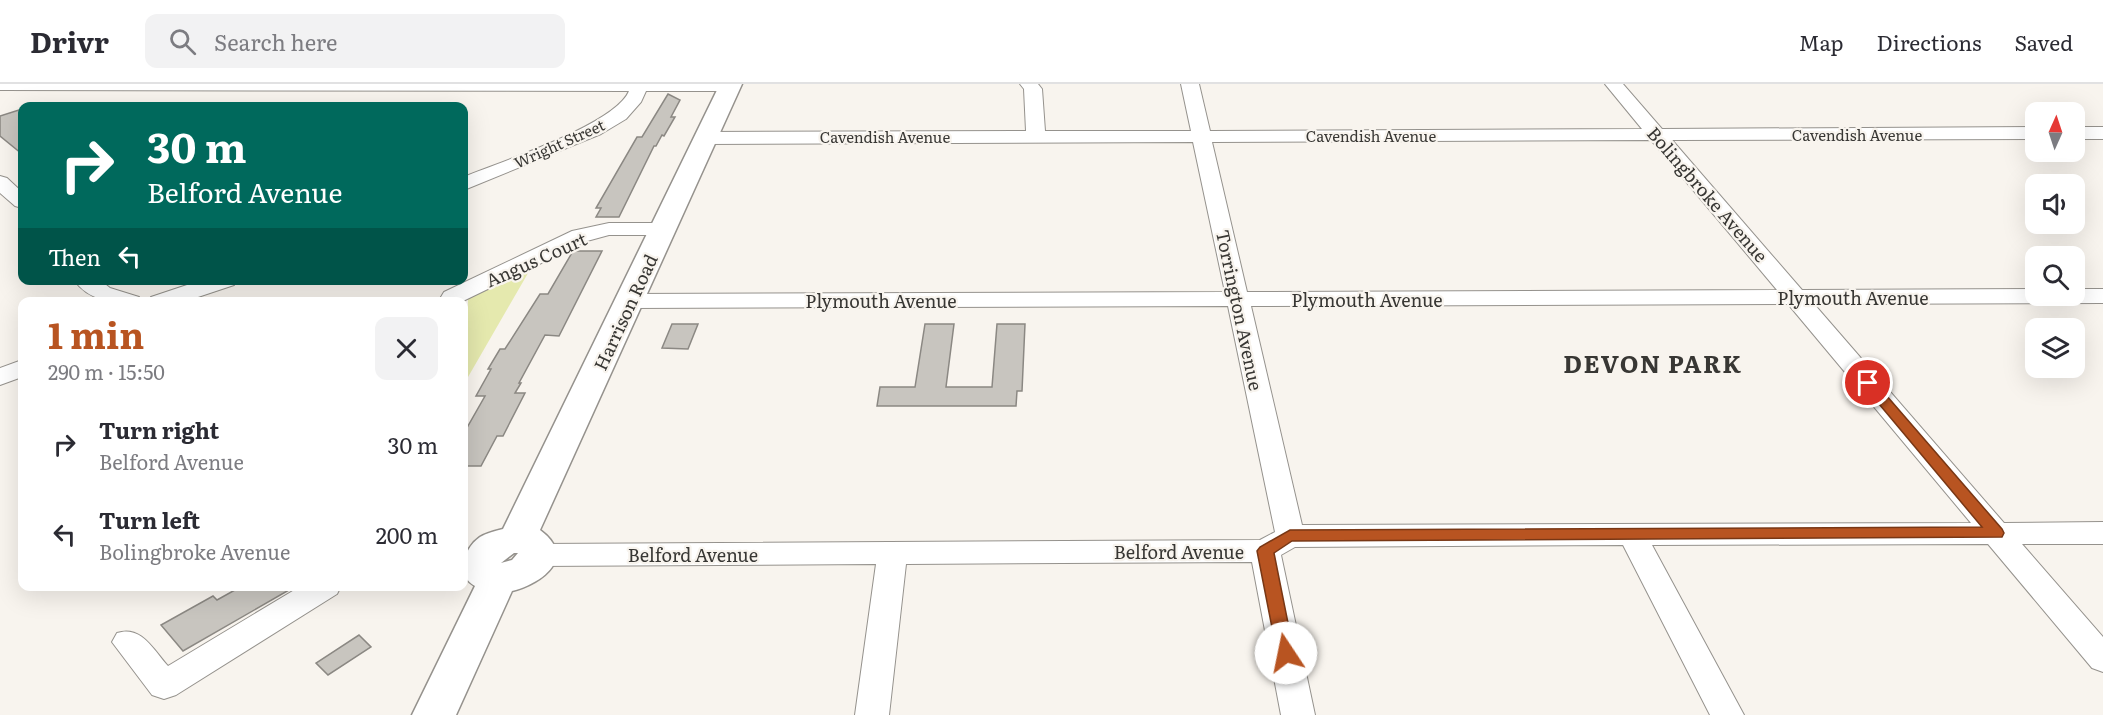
<!DOCTYPE html>
<meta charset="utf-8">
<style>
body{margin:0;font-family:Literata,serif;background:#f2f2f3;color:#2b2b33;height:100vh;display:flex;flex-direction:column;font-size:22px;white-space:nowrap}
*{box-sizing:border-box;margin:0}
p{font-size:20px;color:#7c7c81}
.icon{flex:none;width:33px;height:33px;fill:none;stroke:currentColor;stroke-width:2;stroke-linecap:round;stroke-linejoin:round}
.map{position:relative;flex:1;overflow:hidden}
.drawer{position:absolute;left:18px;top:213px;width:450px;height:294px;display:flex;flex-direction:column;background:#fff;border-radius:12px;box-shadow:0 6px 24px #0002}
.drawer>*{flex:none}
.top-card{position:absolute;left:18px;top:18px;width:450px;height:183px;border-radius:12px;box-shadow:0 6px 24px #0002;background:#00695c;color:#fff;overflow:hidden}
.needle{width:39px;rotate:3deg}
.buttons{position:absolute;left:2025px;top:18px;display:grid;gap:12px}
.buttons a{display:grid;place-items:center;width:60px;height:60px;border-radius:12px;background:#fff;box-shadow:0 6px 24px #0002;font-size:30px}
.pin{position:absolute;display:grid;place-items:center;width:51px;height:51px;color:#fff;margin:-26px;border:3px solid #fff;border-radius:50%;box-shadow:0 2px 6px #0007}
.me{position:absolute;width:66px;margin:-33px;rotate:349deg;stroke-linejoin:round;filter:drop-shadow(0 0 4px #0008)}
.turn{display:flex;align-items:center;gap:21px;height:126px;padding:0 30px;font-size:27px}
.turn .icon{width:78px;height:78px;stroke-width:2.5}
.turn b{display:block;font-size:42px;line-height:51px}
.then{display:flex;align-items:center;height:57px;padding:0 30px;background:#0003;gap:12px;font-size:22px}
.round{display:grid;place-items:center;flex:none;width:63px;height:63px;border-radius:12px;background:#f2f2f3}
.headline{display:flex;align-items:center;justify-content:space-between;height:102px;padding:0 30px}
h1{font-size:36px;font-weight:700;line-height:45px;color:#b85421}
ul{padding:0;list-style:none}
li{display:flex;align-items:center;gap:18px;height:90px;padding:0 30px}
li div{flex:1}
li b{display:block;font-size:22px}
li em{font-style:normal}
header{display:flex;align-items:center;gap:36px;box-sizing:border-box;height:84px;padding:0 30px;background:#fff;border-bottom:2px solid #e1e1e2}
header strong{font-size:28px}
nav{display:flex;gap:33px;margin-inline-start:auto;font-size:21px}
.search{width:420px;height:54px;background:#f2f2f3;display:flex;align-items:center;gap:15px;box-sizing:border-box;padding:0 21px;border-radius:12px;color:#7c7c81;font-size:22px}
.map>svg:first-child{display:block}
.green{fill:#e5e9ae}
.building{fill:#c8c5bf;stroke:#8b8883;stroke-width:1.5}
.lines{fill:none;stroke-linecap:round;stroke-linejoin:round}
.street-casing{stroke:#95928d;stroke-width:2}
.secondary-casing{stroke:#95928d;stroke-width:3}
.street{fill:#fff;fill-rule:evenodd}
.secondary{fill:#fff;fill-rule:evenodd}
.route{fill:#b85421;stroke:#783715;stroke-width:1.5}
.labels{text-anchor:middle;dominant-baseline:central;stroke-width:4.5;stroke-linejoin:round;paint-order:stroke}
.far-street-label{font-size:15px;fill:#383734;stroke:#f8f4ee}
.street-label{font-size:18px;fill:#383734;stroke:#f8f4ee}
.district-label{font-size:24px;font-weight:bold;letter-spacing:1.5px;fill:#383734;stroke:#f8f4ee}
</style>
<header>
<strong>Drivr</strong>
<div class="search"><svg class="icon" aria-label="search" viewBox="0 0 24 24"><circle cx="10" cy="10" r="6"/><path d="M15 15l6 6"/></svg>Search here</div>
<nav><a>Map</a><a>Directions</a><a>Saved</a></nav>
</header>
<div class="map">
<svg width="2103" height="631" viewBox="0 0 2103 631">
<rect width="100%" height="100%" fill="#f8f4ee"/>
<path class="green" d="M531,184L464,300V226L468,223V215Z"/>
<path class="building" d="M668,10L680,16L671,33H675L664,52L662,51L656,62H654L619,133H596L601,124H596L637,53H642Z
M22,25V70L0,52V32Z
M573,167H602L559,252L545,251L519,299H521L515,309H525L503,352H497L481,382H464V349L485,312H476L491,285H488L500,265H505L540,210H548Z
M672,240H698L688,265L662,264Z
M925,240H954L946,303H992L997,240H1025L1022,307H1017L1016,322H877L880,303H915Z
M242,502H296L183,567L161,541L213,512L217,516Z
M359,551L371,563L328,591L316,579Z"/>
<g class="lines">
<g class="street-casing">
<path id="street" d="M0,0H737L739,2L736,6L730,7H646L641,18L626,35L601,50L464,106V93C500,78 615,41 629,7L0,6Z
M1020,0H1038L1042,5L1045,47H1191L1181,0H1199L1210,47L1642,45L1605,0H1623L1662,45L2036,43V55L1672,56L1802,206L2036,205V212H2074V205H2103V219L1814,220L2004,439L2103,438V460H2022L2103,553V588L2092,584L1988,460L1652,461L1744,631H1710L1623,461L1295,463L1281,471L1315,631H1281L1252,478L906,480L889,631H855L876,480L538,482L528,479L523,471L528,463L538,460L1260,456L1275,448L1228,222L630,224L622,222L619,217L622,212L630,210L1225,208L1193,58L706,60L699,58L697,54L699,50L706,48L1026,47L1024,5ZM1651,56L1777,206L1247,208L1212,58ZM1788,220L1971,439L1302,441L1251,222Z
M2074,43H2103V55H2074Z
M0,92L7,94L22,108V124L15,122L0,109Z
M609,139H664L671,141L675,145L671,149L664,151H609L587,157L461,218H438L444,208L572,147Z
M74,196H100L110,204L139,213L142,218C117,218 91,220 74,196Z
M202,196H237L234,201L183,218H148L151,213Z
M22,276V293L0,301V284Z
M301,502H341L337,510L176,611L164,615L152,611L112,558L117,549C141,541 153,565 168,582Z"/>
</g>
<g class="secondary-casing">
<path id="secondary" d="M720,0H742L540,446C577,473 543,499 512,507L456,631H412L475,502C455,491 464,464 480,453C487,449 495,447 503,445ZM514,469H518L512,476L501,479Z"/>
</g>
<use href="#street" class="street"/>
<use href="#secondary" class="secondary"/>
</g>
<path class="route" d="M1868,295L1873,296L2002,445L2004,449L2002,453L1292,457L1274,469L1294,569L1292,574L1286,576L1280,574L1277,569L1257,467L1260,463L1290,446L1982,443L1864,302L1862,299Z"/>
<g class="labels">
<g class="far-street-label">
<text x="1857" y="50">Cavendish Avenue</text>
<text x="1371" y="51">Cavendish Avenue</text>
<text x="885" y="52">Cavendish Avenue</text>
<text transform="translate(559 59) rotate(-24)">Wright Street</text>
</g>
<g class="street-label">
<text transform="translate(1708 110) rotate(49)">Bolingbroke Avenue</text>
<text transform="translate(536 175) rotate(-24)">Angus Court</text>
<text x="1853" y="213">Plymouth Avenue</text>
<text x="1367" y="215">Plymouth Avenue</text>
<text x="881" y="216">Plymouth Avenue</text>
<text transform="translate(1240 226) rotate(78)">Torrington Avenue</text>
<text transform="translate(625 228) rotate(-65)">Harrison Road</text>
<text x="1179" y="467">Belford Avenue</text>
<text x="693" y="470">Belford Avenue</text>
</g>
<g class="district-label">
<text x="1653" y="278">DEVON PARK</text>
</g>
</g>
</svg>
<div class="buttons">
<a><svg class="needle" viewBox="-14 -14 28 28"><path d="M0-13l5 13h-10z" fill="#e53935"/><path d="M0 13l5-13h-10z" fill="#7c7c81"/></svg></a>
<a><svg class="icon" aria-label="sound" viewBox="0 0 24 24"><path d="M4 9h4l5-4v14l-5-4H4zM17 9q2 3 0 6"/></svg></a>
<a><svg class="icon" aria-label="search" viewBox="0 0 24 24"><circle cx="10" cy="10" r="6"/><path d="M15 15l6 6"/></svg></a>
<a><svg class="icon" aria-label="layers" viewBox="0 0 24 24"><path d="M12 4l9 5-9 5-9-5zM3 14l9 5 9-5"/></svg></a>
</div>
<div class="pin" style="left:1868px;top:299px;background:#d93025"><svg class="icon" aria-label="arrive" viewBox="0 0 24 24"><path d="M6 21V4h12l-3 4 3 4H6"/></svg></div>
<svg class="me" style="left:1286px;top:569px" viewBox="-20 -20 40 40"><circle r="19" fill="#fff"/><path d="M0-13L10 11 0 6-10 11z" fill="#b85421"/></svg>
<div class="top-card">
<div class="turn"><svg class="icon" aria-label="right" viewBox="0 0 24 24"><path d="M7 20v-9h11M14 6l5 5-5 5"/></svg><div><b>30 m</b>Belford Avenue</div></div>
<div class="then">Then<svg class="icon" aria-label="left" viewBox="0 0 24 24"><path d="M17 20v-9H6M10 6l-5 5 5 5"/></svg></div>
</div>
<section class="drawer">
<div class="headline"><div><h1>1 min</h1><p>290 m · 15:50</p></div><a class="round"><svg class="icon" aria-label="close" viewBox="0 0 24 24"><path d="M6 6l12 12M18 6L6 18"/></svg></a></div>
<ul>
<li><svg class="icon" aria-label="right" viewBox="0 0 24 24"><path d="M7 20v-9h11M14 6l5 5-5 5"/></svg><div><b>Turn right</b><p>Belford Avenue</p></div><em>30 m</em></li>
<li><svg class="icon" aria-label="left" viewBox="0 0 24 24"><path d="M17 20v-9H6M10 6l-5 5 5 5"/></svg><div><b>Turn left</b><p>Bolingbroke Avenue</p></div><em>200 m</em></li>
</ul>
</section>
</div>
